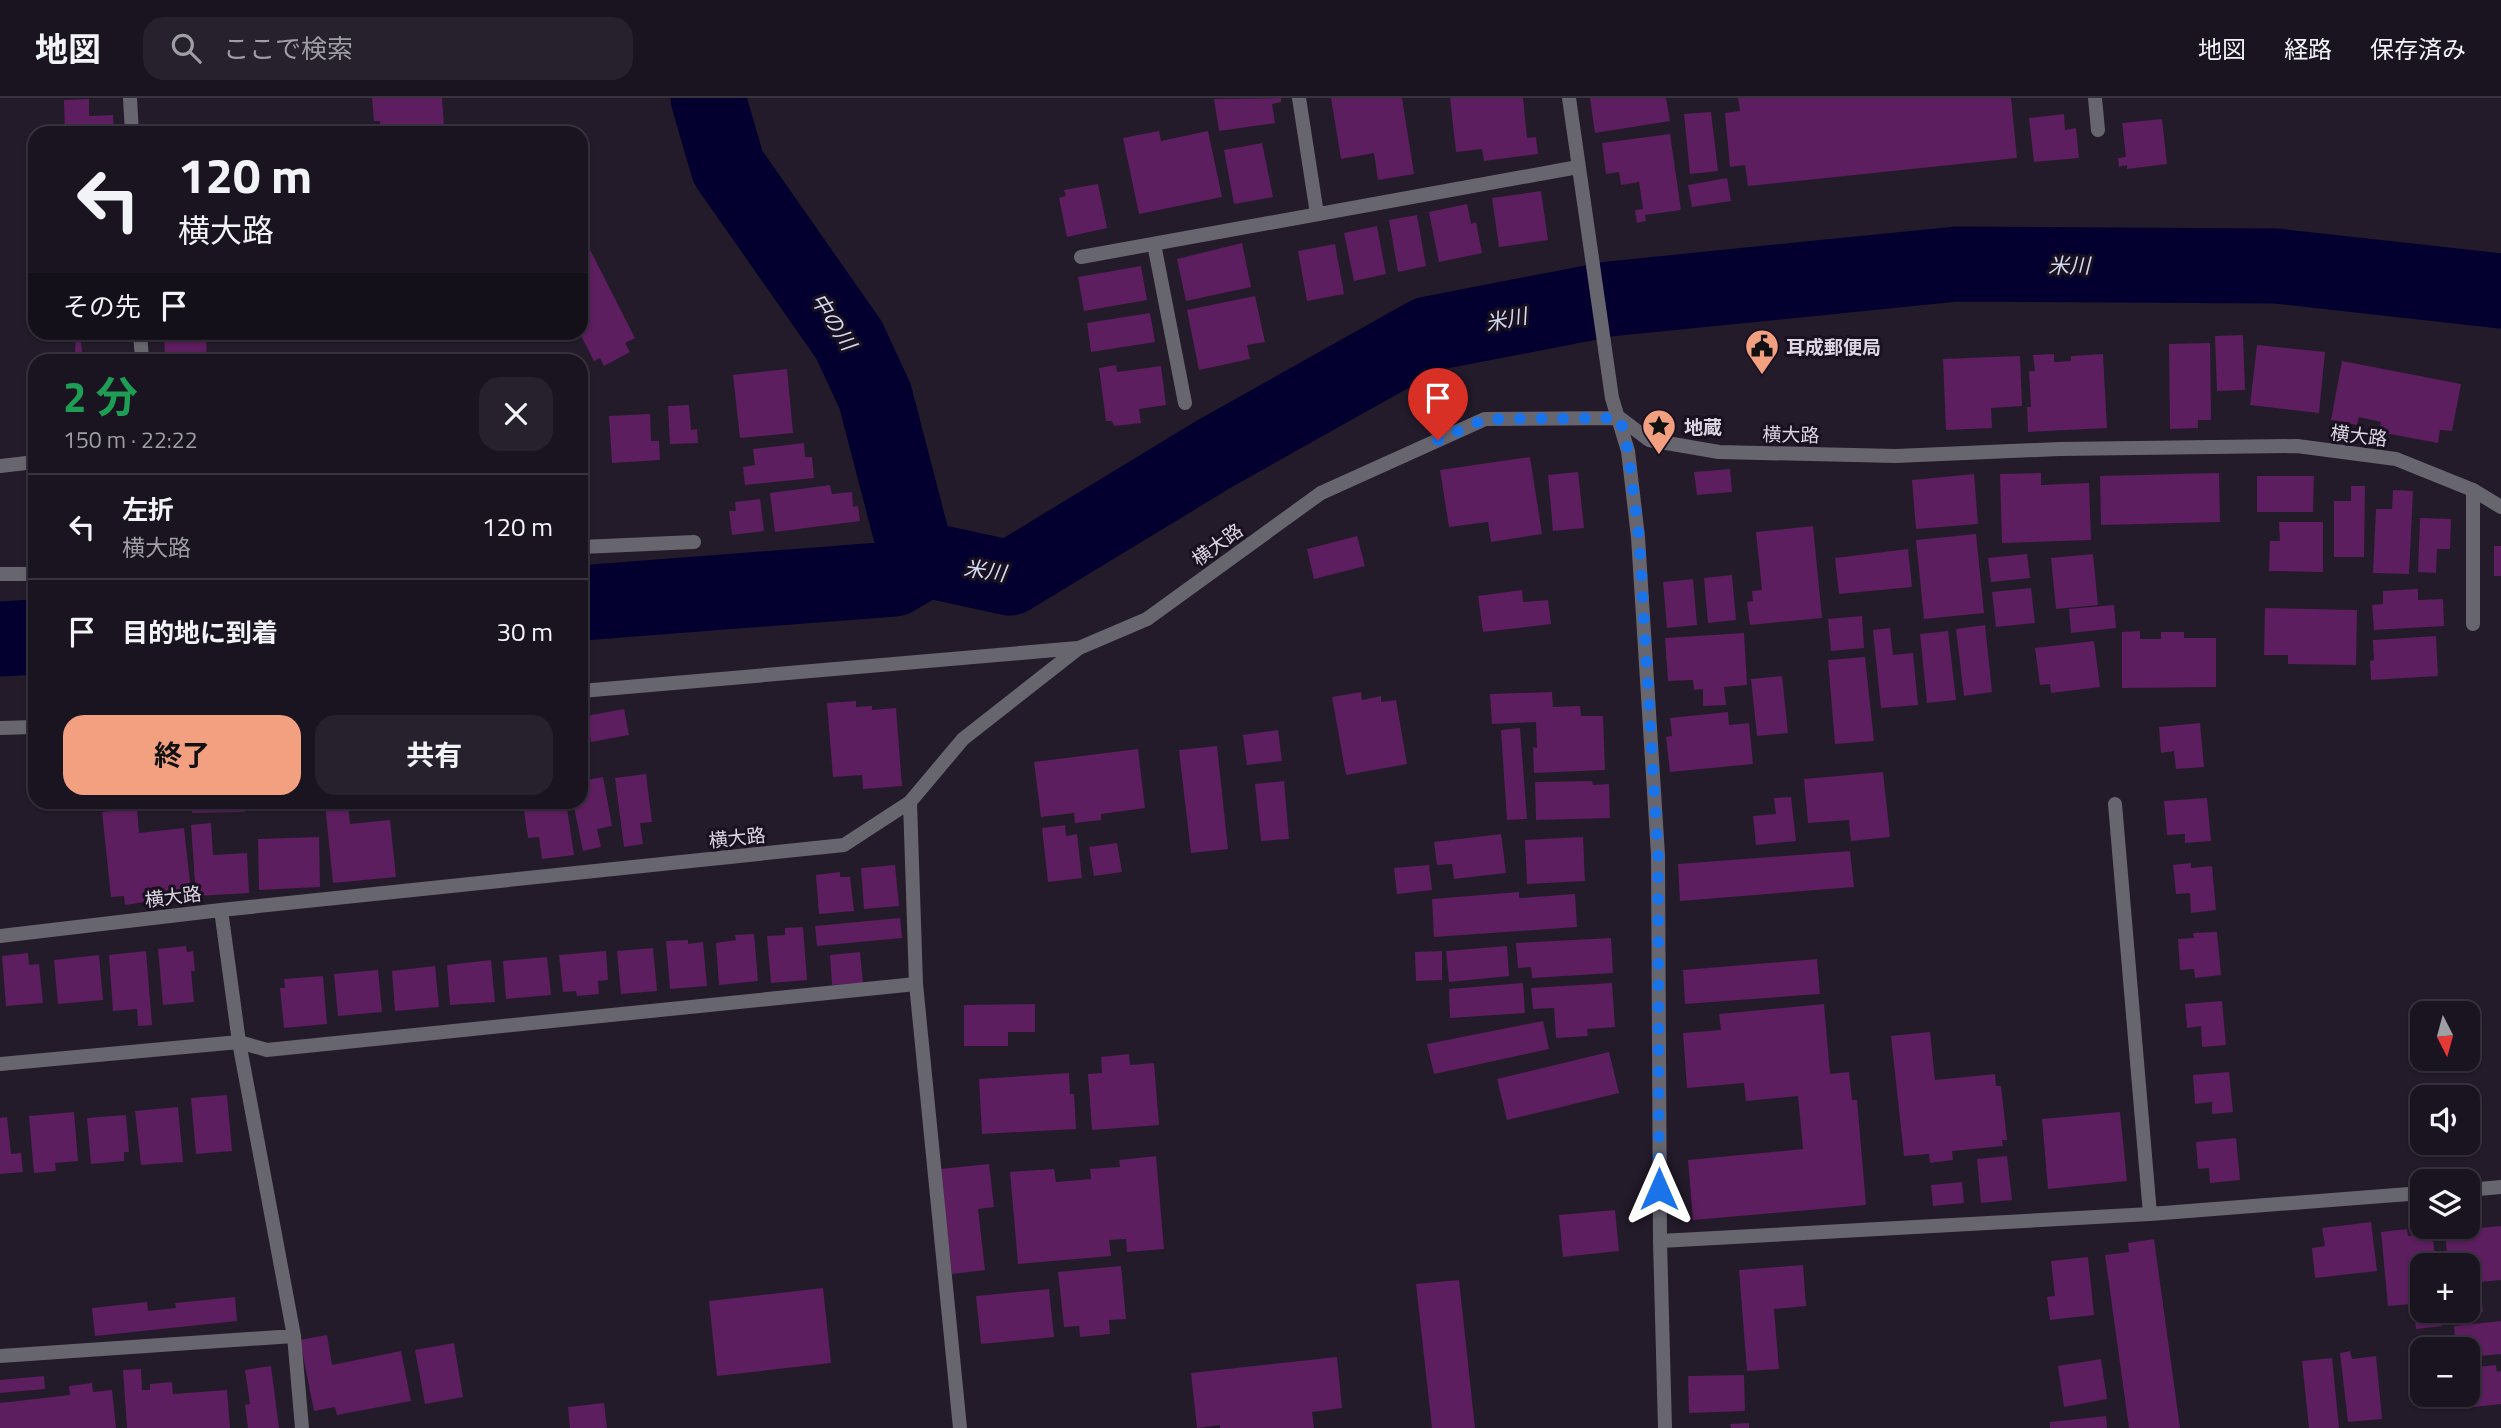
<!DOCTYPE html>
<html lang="ja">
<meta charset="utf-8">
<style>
body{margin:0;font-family:"Titillium Web","Noto Sans JP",sans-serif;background:#27212d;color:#f1f3f6;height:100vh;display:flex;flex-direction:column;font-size:26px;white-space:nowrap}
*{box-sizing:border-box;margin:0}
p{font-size:23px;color:#9f9ea5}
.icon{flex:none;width:38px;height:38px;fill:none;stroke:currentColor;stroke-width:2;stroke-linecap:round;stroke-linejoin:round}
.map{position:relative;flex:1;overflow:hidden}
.details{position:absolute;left:28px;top:256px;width:560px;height:455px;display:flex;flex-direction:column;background:#1a1420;border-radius:21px;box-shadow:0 2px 5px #0004,0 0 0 2px #38333e}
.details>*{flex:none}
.guide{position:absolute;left:28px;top:28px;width:560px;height:214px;border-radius:21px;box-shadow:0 2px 5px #0004,0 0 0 2px #38333e;background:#1a1420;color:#f1f3f6;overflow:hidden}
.needle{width:46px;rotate:174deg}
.fabs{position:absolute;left:2410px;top:903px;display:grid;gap:14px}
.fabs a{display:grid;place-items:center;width:70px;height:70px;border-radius:14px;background:#1a1420;box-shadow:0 2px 5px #0004,0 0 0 2px #38333e;font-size:35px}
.pin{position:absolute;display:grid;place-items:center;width:60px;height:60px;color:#fff;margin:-72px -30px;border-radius:50% 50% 50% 0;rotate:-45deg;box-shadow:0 0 7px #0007}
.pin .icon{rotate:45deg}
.me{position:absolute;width:77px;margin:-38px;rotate:0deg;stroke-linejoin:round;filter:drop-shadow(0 0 5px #0008)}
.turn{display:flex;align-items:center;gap:24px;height:147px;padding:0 35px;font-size:32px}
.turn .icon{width:91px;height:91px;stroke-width:2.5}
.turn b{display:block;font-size:49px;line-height:60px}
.then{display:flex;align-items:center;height:66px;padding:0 35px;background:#0003;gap:14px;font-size:26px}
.round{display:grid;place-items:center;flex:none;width:74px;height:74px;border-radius:21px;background:#27212d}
.headline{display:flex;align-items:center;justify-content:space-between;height:119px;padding:0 35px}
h1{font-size:42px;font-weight:700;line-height:52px;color:#1e9e55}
.button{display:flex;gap:14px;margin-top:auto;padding:14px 35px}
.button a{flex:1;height:80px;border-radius:21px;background:#f2a080;color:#111;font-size:28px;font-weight:700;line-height:80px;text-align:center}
.button a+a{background:#27212d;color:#f1f3f6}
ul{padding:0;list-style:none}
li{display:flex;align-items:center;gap:21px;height:105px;padding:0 35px;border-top:2px solid #38333e}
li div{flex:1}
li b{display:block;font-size:26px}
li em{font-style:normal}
header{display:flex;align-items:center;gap:42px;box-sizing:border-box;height:98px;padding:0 35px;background:#1a1420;border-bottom:2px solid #38333e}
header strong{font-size:33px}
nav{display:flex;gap:38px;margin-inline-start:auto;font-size:24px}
.search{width:490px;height:63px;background:#27212d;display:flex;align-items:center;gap:18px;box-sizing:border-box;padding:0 24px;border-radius:21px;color:#9f9ea5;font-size:26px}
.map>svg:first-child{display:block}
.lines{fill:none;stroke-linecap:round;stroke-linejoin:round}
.river{stroke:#03002f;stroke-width:75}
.building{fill:#5c1e5e}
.lane{stroke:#67666f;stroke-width:14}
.street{stroke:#67666f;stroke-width:14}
.route{stroke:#1a73e8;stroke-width:12;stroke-dasharray:0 21.6}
.labels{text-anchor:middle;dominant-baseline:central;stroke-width:6;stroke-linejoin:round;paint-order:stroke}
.poi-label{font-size:19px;font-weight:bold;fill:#dbd6e1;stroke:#191120;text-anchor:start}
.street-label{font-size:19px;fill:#dbd6e1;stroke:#191120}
.water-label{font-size:21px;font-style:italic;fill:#d4dbf1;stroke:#191120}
</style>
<header>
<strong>地図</strong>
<div class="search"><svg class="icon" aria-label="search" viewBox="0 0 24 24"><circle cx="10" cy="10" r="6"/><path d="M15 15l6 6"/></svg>ここで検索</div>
<nav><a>地図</a><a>経路</a><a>保存済み</a></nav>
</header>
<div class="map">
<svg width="2501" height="1330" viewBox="0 0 2501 1330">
<rect width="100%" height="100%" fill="#231a2a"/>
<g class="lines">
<path class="river" d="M708,0L728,69L849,242L875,298L913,444L927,462
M581,505L894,481L927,462L1010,480L1214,356L1428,236L1609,201L1957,166L2276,168L2501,193
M0,541L35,539"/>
</g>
<path class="building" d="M372,0H442L444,28L380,32V23H374Z
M1281,0V4L1272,6L1275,25L1219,33L1214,1Z
M1331,0H1402L1414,76L1378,82L1374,55L1341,61Z
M1450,0H1523L1527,40L1536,39L1538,56L1484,63L1482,51L1456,54Z
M1590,0H1666L1670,23L1595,35Z
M1738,0H2011L2017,60L1748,88L1745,67L1730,69L1725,15L1740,13Z
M89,1V18L113,17L114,35H65L64,2Z
M1711,14L1718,73L1690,76L1684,16Z
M2064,16L2065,32L2076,30L2079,60L2034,64L2029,20Z
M2162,21L2167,66L2127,71V67L2119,69L2118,60L2126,59L2122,25Z
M1159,33L1161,43L1208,33L1222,99L1139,116L1123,40Z
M1670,36L1681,112L1645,117L1646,123L1637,125L1635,112L1643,111L1639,84L1621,87L1619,74L1606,76L1602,45Z
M1262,45L1273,99L1234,106L1224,52Z
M1727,80L1731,103L1692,109L1688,87Z
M1098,86L1107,130L1067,139L1059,100L1066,98L1064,92Z
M1541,93L1548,142L1499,149L1492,100Z
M1467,106L1471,126L1476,124L1482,155L1439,164L1429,114Z
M1417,117L1426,168L1398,174L1389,122Z
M1377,128L1386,176L1354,183L1344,135Z
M581,134L635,240L625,245L630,254L604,268L600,260L594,263L579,234Z
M1242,145L1251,189L1186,203L1177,161Z
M1335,146L1344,196L1307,203L1298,153Z
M1141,168L1147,202L1084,213L1078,179Z
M1255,198L1265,244L1247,247L1250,261L1199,272L1187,212Z
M1150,215L1155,244L1091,254L1087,225Z
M76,234H121L122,242L81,244L82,255H75Z
M164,234H206L207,262H165Z
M397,234H450V237L398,239Z
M2243,237L2245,292L2217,293L2215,238Z
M2210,245L2211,322H2198V330L2170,331L2169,246Z
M2257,247L2325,254L2319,315L2250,307Z
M2054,256V264L2071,263V258L2103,256L2107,330L2028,334L2027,309H2031L2029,273H2035L2033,257Z
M2020,258L2022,308L1991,310L1992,330L1946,332L1943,261Z
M2342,263L2461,286L2452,333L2440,332L2438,345L2379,334L2381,324L2359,319L2357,327L2331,322Z
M1116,267L1117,274L1161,268L1166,307L1139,311L1141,325L1114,328L1112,323H1106L1099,270Z
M787,271L793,335L740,340L733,277Z
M689,307L691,332L697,331L698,345L670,346L668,308Z
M650,316L651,343H659L660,362L612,365L609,318Z
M804,345L805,359H812L814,380L745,387L743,369L755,367L753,351Z
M1530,359L1542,436L1491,444L1488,424L1449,429L1440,372Z
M1730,371L1732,394L1697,397L1694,374Z
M1578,374L1584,430L1553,433L1548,377Z
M2041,375V387L2089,385L2091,442L2002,445L2000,376Z
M2219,375L2220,424L2101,427L2100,378Z
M1974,376L1978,426L1916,431L1912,382Z
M2257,378H2314L2313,414H2257Z
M830,387L832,396L852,394L853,409L858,408L860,423L775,434L770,395Z
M2351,388H2365L2364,459H2334V403H2351Z
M2393,392L2413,393L2409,476L2373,475L2376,411H2392Z
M760,401L764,433L732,437L729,413H736L735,404Z
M2420,420L2451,421L2450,451H2437L2436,475L2418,474Z
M2279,424H2323V474L2269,473L2270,443H2280Z
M1813,428L1822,520L1750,527L1747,504L1753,503L1752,493L1762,492L1756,434Z
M1976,436L1984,515L1924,521L1916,442Z
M1357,438L1365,468L1314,481L1307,451Z
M2494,448H2501V478H2494Z
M1908,451L1912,489L1839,496L1835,460Z
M2027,456L2030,480L1991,484L1988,460Z
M2093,456L2098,507L2056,511L2051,460Z
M1732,477L1736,522L1708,525L1704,480Z
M1693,481L1697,527L1667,530L1663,484Z
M2031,490L2035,525L1996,529L1992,494Z
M2418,491V502L2443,501L2444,528L2374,532L2372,507L2383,506V493Z
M1522,492L1523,504L1548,502L1551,526L1483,534L1478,498Z
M2114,507L2116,530L2071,535L2069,511Z
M2265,510L2357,512L2356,567L2288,566V557H2264Z
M1862,518L1864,550L1831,553L1828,521Z
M1985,527L1992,594L1964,598L1956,531Z
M1890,530L1893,557L1913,555L1918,607L1881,610L1873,532Z
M1948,533L1956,602L1927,605L1920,536Z
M2140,533V541H2161V534H2184V540H2216V589L2122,590V534Z
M1744,535L1747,587L1724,589L1726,607L1703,608V591L1694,592L1693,582L1668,583L1665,540Z
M2436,538L2438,578L2371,582L2370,563L2374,562L2373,542Z
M2094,543L2100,589L2051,595L2050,586L2040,587L2035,550Z
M1865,559L1874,643L1835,646L1828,562Z
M1782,578L1788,635L1757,638L1751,581Z
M1361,594L1362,602L1381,598V604L1396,602L1407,666L1346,677L1332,599Z
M1552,594L1553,609L1580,608L1581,618H1603L1605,672L1534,675L1533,649L1537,650L1536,624L1492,626L1490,596Z
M856,603V609L872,608V612L896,610L902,688L863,691L862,677L833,679L827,605Z
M624,611L629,637L591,644L586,618Z
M1728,614L1729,627L1749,625L1753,666L1670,674L1666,639L1672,638L1670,620Z
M2200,625L2204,669L2176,671L2174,653L2161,655L2159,629Z
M1520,630L1527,721L1507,722L1501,632Z
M1278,632L1282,663L1247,667L1243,637Z
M1217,648L1228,751L1191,755L1179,652Z
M1138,651L1145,710L1101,716V722L1075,725L1074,715L1041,719L1034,664Z
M1883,674L1890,739L1851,743L1849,722L1808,725L1804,681Z
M646,676L652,724L640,725L643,746L624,749L615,680Z
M603,679L612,728L597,731L601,749L583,753L573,704H581V683Z
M1284,683L1289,741L1261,743L1255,686Z
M1592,683L1593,687L1609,686L1610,720L1536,722L1535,684Z
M1791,699L1796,743L1756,747L1753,718L1776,716L1774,700Z
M2207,700L2211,743L2185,745V736L2167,737L2164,703Z
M192,704H245V714L192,715Z
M254,704H302V706L254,709Z
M348,704L350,726L390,722L396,779L333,785L325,706Z
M495,704H518L519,710L495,711Z
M535,704H566L574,757L542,761L539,739L528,740L524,713L536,711Z
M137,710L139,735L184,730L191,793L149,798L150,803L125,807L124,798L111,799L102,714Z
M211,725L213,757L247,755L249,795L196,798L191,727Z
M1065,727L1066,738L1077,736L1082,780L1048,784L1042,730Z
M1501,736L1506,775L1454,781L1452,766L1437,767L1434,744Z
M319,739L320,789L259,792L258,741Z
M1583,739L1585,783L1527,786L1525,742Z
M1117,745L1122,774L1094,778L1089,749Z
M1850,753L1854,789L1680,803L1678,766Z
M2191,765V770L2212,768L2216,812L2191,815L2190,795L2176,796L2173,767Z
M895,767L899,808L864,811L861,770Z
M1429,767L1432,792L1397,796L1394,770Z
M840,774V779H850L854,813L819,816L816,777Z
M1519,794V800L1575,796L1577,829L1434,839L1432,801Z
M900,820L902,840L817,848L815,828Z
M803,829L807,882L771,885L767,838L785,837V830Z
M2217,834L2221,877L2195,880L2194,871L2180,872L2178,841L2194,840L2193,835Z
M754,836L758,883L719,887L716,845L736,842L735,837Z
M1611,840L1613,875L1532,880L1531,869L1518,870L1516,845Z
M688,842V846L703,844L707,888L670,891L666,843Z
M186,848L187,854L193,853L195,873H191L194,904L163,907L158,851Z
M1507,848L1509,878L1449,884L1446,853Z
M653,850L657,893L621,896L617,853Z
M146,853L152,927L138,928L137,911L113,913L109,857Z
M606,853L608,882L598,883L599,896L577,898L576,893L563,894L559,857Z
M1442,853V882L1416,883L1415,854Z
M860,854L863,885L832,887L830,857Z
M28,855L29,867L39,866L43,905L6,908L2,858Z
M99,857L103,902L58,906L54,862Z
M547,859L551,897L506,901L503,863Z
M1817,861L1820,896L1685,906L1683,872Z
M491,862L495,904L450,907L447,867Z
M435,868L439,909L395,913L392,873Z
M378,872L382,914L338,918L334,876Z
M323,878L327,926L284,930L280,890H285L284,881Z
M1523,885L1525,915L1450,920L1449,891Z
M1612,885L1615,929L1587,931L1588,938L1556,940L1554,910L1533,911L1531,890Z
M2222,903L2226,947L2202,949L2201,928L2187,930L2185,906Z
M1035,906V934H1008V948H964V907Z
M1824,906L1830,976L1849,974L1852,1002H1857L1866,1107L1693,1122L1688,1062L1803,1051L1798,998L1746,1003L1744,985L1687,990L1683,935L1721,932L1719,916Z
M1543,923L1549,951L1434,976L1427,946Z
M1930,934L1935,982L1995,976L1996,988H2001L2007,1042H2002L2003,1048L1952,1053L1953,1062L1930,1065L1929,1056L1904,1058L1891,938Z
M1609,954L1619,995L1507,1022L1497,981Z
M1129,956L1130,967L1154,965L1159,1027L1092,1032L1088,976L1102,975L1101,959Z
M2229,974L2233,1014L2212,1016V1004L2195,1006L2193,977Z
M1069,975L1070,996H1074L1076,1031L982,1036L979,981Z
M227,997L232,1053L196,1056L191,1000Z
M178,1009L183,1064L141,1067L135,1013Z
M74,1014L78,1063L55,1065L56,1073L34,1075L29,1018Z
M2120,1014L2127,1083L2048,1091L2042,1021Z
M126,1017L129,1054H124V1063L91,1066L87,1020Z
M7,1019L11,1056L21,1055L23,1074L0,1076V1020Z
M2236,1040L2240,1082L2210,1085L2209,1070L2198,1071L2196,1044Z
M1156,1058L1164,1151L1127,1154L1126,1141L1109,1142L1111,1158L1018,1166L1010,1074L1054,1071L1056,1084L1091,1081L1090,1071L1120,1069L1119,1062Z
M2007,1058L2012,1102L1981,1105L1977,1061Z
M989,1066L994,1109L978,1111L985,1172L952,1176L940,1071Z
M1962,1084L1964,1105L1933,1108L1931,1087Z
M1615,1112L1619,1153L1563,1159L1559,1117Z
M2371,1124L2377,1173L2315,1180L2312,1150L2325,1148L2322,1130Z
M2501,1128V1182L2480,1184L2483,1214L2454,1217L2453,1213H2468V1167H2448L2445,1133Z
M2407,1131L2408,1138L2432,1135L2436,1167H2422V1213H2440L2442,1228L2416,1231L2413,1206L2388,1208L2381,1134Z
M2154,1141L2180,1330H2129L2105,1157L2129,1154L2128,1145Z
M2088,1159L2094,1217L2050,1222L2047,1199L2055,1198L2051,1163Z
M1803,1167L1806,1208L1774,1211L1779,1271L1747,1273L1739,1172Z
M1121,1168L1126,1221L1109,1222L1110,1236L1080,1239L1079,1228L1064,1229L1058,1174Z
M1459,1182L1475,1330H1432L1416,1186Z
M823,1190L831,1265L717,1278L709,1203Z
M1049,1191L1054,1239L981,1246L976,1198Z
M235,1199L237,1223L95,1238L92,1210L147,1204L148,1213L176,1210L175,1205Z
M2501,1223V1256L2468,1259V1251H2456L2454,1228Z
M327,1237L332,1267L401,1253L411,1303L337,1317L335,1309L314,1313L300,1242Z
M454,1245L463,1299L425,1306L415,1252Z
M2350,1253L2352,1261L2376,1258L2382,1321L2348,1324L2340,1255Z
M1337,1259L1342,1310L1312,1314L1314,1330H1220V1327L1197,1330L1191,1275Z
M2332,1260L2339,1330H2309L2302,1263Z
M2101,1261L2107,1301L2064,1309L2058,1268Z
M2496,1267L2497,1274L2501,1273V1306L2474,1309L2468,1270Z
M271,1268L279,1330H248L245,1307L250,1306L245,1272Z
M141,1271L142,1292H150V1286L172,1284L173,1296L227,1292L230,1330H127L123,1272Z
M1744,1277L1745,1313L1689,1315L1688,1278Z
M44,1278L45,1291L0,1295V1282Z
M92,1285L93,1294L112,1292L116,1330H0V1305L70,1297L69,1288Z
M604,1305L607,1330H570L568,1309Z
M2106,1318L2107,1330H2050V1324Z
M1749,1325V1330H1731L1730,1326Z"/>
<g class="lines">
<path class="lane" d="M1299,0L1317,116
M1154,146L1185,305
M1081,159L1578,69
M2473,526V392"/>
<path class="street" d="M130,0L132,35
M1569,0L1612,300L1628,353L1638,439L1658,757L1660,1143L1665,1330
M2095,0L2098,32
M140,234L142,262
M0,368L35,364
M581,449L694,444
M0,476H35
M581,593L1078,550
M0,630L35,629
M910,704L916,886L960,1330
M2115,706L2150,1116
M221,812L239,944L294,1238L302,1330
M0,838L221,812L844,747L910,704L963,641L1079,550L1147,521L1321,395L1485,321L1620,320L1649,342L1719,354L1896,358L2059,351L2297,348L2396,361L2473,392L2501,409
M0,966L239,944L267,952L916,886
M2468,1092L2501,1089
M1660,1143L2150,1116L2422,1095
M0,1258L294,1238"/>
</g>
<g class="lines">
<path class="route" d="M1438,342L1485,321L1620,320L1628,353L1639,439L1658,757L1659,1091"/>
</g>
<defs>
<g id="civic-pin" transform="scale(1.75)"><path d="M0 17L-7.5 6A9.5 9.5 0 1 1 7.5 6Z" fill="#f2a080" stroke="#191120"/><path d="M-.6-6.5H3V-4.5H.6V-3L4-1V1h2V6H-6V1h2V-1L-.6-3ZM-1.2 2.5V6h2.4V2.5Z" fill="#111"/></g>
<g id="sight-pin" transform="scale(1.75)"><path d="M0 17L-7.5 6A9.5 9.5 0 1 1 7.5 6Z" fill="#f2a080" stroke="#191120"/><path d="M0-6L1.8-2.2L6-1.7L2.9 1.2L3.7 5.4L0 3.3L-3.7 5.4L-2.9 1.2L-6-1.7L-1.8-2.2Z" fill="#111"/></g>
</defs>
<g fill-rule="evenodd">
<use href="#civic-pin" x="1762" y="248"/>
<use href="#sight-pin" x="1659" y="328"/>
</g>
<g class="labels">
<g class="poi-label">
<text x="1786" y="248">耳成郵便局</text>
<text x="1684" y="328">地蔵</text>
</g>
<g class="street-label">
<text transform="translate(1791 336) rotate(1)">横大路</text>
<text transform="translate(2359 337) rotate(7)">横大路</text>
<text transform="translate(1217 446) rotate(-36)">横大路</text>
<text transform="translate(737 739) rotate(-6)">横大路</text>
<text transform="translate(173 798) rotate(-7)">横大路</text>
</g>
<g class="water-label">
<text x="2069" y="167">米川</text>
<text transform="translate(1506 221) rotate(-11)">米川</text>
<text transform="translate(834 223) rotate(57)">中の川</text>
<text transform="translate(985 472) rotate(8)">米川</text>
</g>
</g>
</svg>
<div class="fabs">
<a><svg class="needle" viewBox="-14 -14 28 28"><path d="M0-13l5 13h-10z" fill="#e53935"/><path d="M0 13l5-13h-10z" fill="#9f9ea5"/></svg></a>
<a><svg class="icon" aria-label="sound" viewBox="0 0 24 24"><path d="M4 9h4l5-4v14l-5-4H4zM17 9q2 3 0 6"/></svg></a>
<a><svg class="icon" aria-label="layers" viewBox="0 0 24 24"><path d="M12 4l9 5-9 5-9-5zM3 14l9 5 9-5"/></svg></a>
<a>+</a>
<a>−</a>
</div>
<div class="pin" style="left:1438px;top:342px;background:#d93025"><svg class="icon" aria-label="arrive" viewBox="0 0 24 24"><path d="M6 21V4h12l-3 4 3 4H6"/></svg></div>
<svg class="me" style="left:1659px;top:1091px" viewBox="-20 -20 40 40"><path d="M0-17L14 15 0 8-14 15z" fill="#1a73e8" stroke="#fff" stroke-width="4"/></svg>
<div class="guide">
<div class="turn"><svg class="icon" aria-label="left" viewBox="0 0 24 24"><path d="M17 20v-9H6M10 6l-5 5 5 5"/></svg><div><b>120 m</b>横大路</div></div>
<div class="then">その先<svg class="icon" aria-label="arrive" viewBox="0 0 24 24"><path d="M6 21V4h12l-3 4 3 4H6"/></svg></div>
</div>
<section class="details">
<div class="headline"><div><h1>2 分</h1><p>150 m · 22:22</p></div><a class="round"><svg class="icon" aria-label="close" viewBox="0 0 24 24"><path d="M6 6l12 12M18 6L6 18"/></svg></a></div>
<ul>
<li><svg class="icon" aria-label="left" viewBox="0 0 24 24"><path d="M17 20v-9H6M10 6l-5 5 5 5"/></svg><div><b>左折</b><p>横大路</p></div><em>120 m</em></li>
<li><svg class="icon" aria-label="arrive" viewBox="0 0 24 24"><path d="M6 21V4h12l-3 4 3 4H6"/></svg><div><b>目的地に到着</b></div><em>30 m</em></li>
</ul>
<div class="button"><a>終了</a><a>共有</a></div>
</section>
</div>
